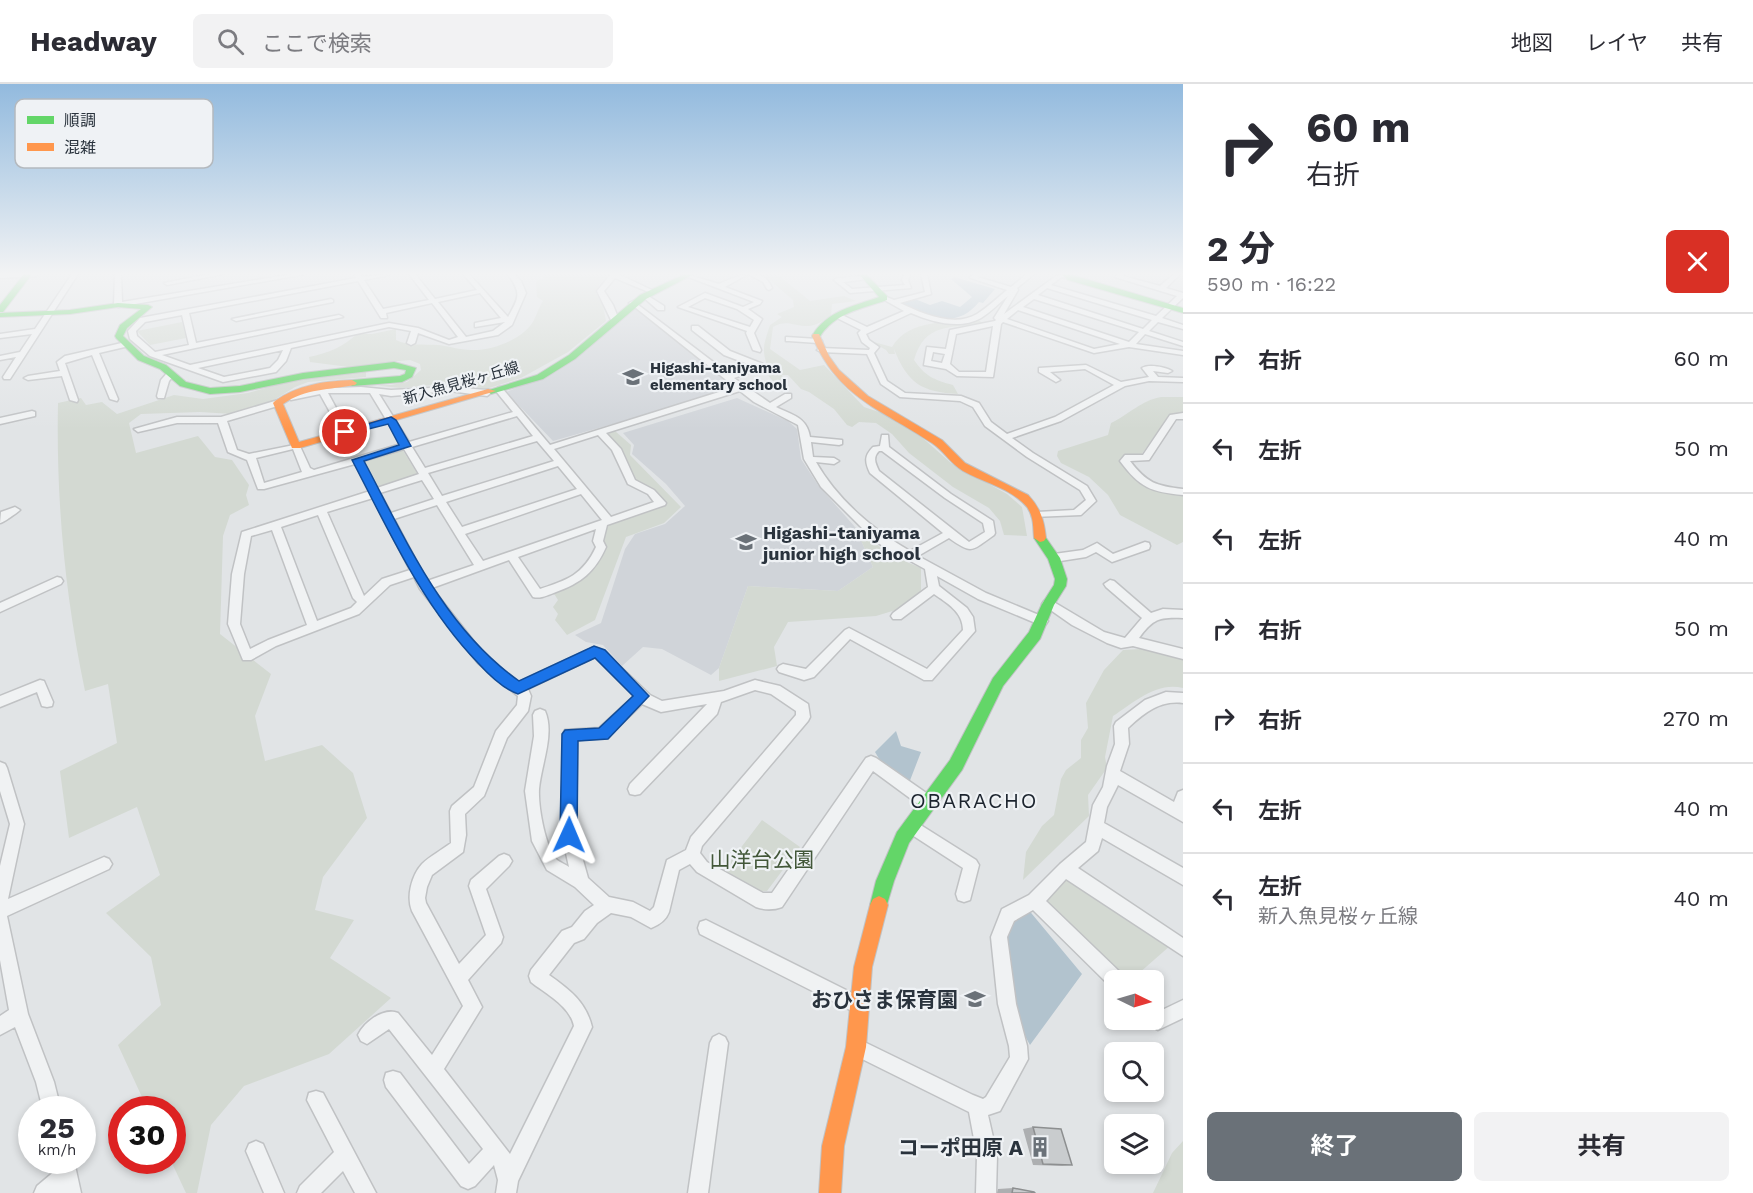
<!DOCTYPE html>
<html lang="ja">
<meta charset="utf-8">
<style>
body{margin:0;font-family:"Work Sans","Noto Sans JP",sans-serif;background:#f2f2f3;color:#2b2b33;height:100vh;display:flex;flex-direction:column;font-size:22px;white-space:nowrap}
*{box-sizing:border-box;margin:0}
p{font-size:20px;color:#7c7c81}
.icon{flex:none;width:33px;height:33px;fill:none;stroke:currentColor;stroke-width:2;stroke-linecap:round;stroke-linejoin:round}
.map{position:relative;flex:1;overflow:hidden}
.side{display:flex;flex-direction:column;background:#fff;width:570px}
.side>*{flex:none}
.top-card{background:#fff;color:#2b2b33;overflow:hidden}
.needle{width:39px;rotate:95deg}
.fabs{position:absolute;left:1104px;top:886px;display:grid;gap:12px}
.fabs a{display:grid;place-items:center;width:60px;height:60px;border-radius:9px;background:#fff;box-shadow:0 3px 9px #0003;font-size:30px}
.speed{position:absolute;left:18px;top:1012px;display:flex;gap:12px;font-size:30px;font-weight:700;text-align:center}
.speed>*{display:grid;place-content:center;width:78px;height:78px;border-radius:50%;background:#fff;box-shadow:0 3px 9px #0003;line-height:1}
.speed small{font-size:15px;font-weight:400}
.speed .limit{border:9px solid #d22;background:#fff;color:#111}
.pin{position:absolute;display:grid;place-items:center;width:51px;height:51px;color:#fff;margin:-26px;border:3px solid #fff;border-radius:50%;box-shadow:0 2px 6px #0007}
.me{position:absolute;width:66px;margin:-33px;rotate:1deg;stroke-linejoin:round;filter:drop-shadow(0 0 4px #0008)}
.turn{display:flex;align-items:center;gap:21px;height:126px;padding:0 24px;font-size:27px}
.turn .icon{width:78px;height:78px;stroke-width:2.5}
.turn b{display:block;font-size:42px;line-height:51px}
.round{display:grid;place-items:center;flex:none;width:63px;height:63px;border-radius:9px;background:#f2f2f3}
.head{display:flex;align-items:center;justify-content:space-between;height:102px;padding:0 24px}
h1{font-size:36px;font-weight:700;line-height:45px}
.action{display:flex;gap:12px;margin-top:auto;padding:12px 24px}
.action a{flex:1;height:69px;border-radius:9px;background:#6a7178;color:#fff;font-size:24px;font-weight:700;line-height:69px;text-align:center}
.action a+a{background:#f2f2f3;color:#2b2b33}
ul{padding:0;list-style:none}
li{display:flex;align-items:center;gap:18px;height:90px;padding:0 24px;border-top:2px solid #e1e1e2}
li div{flex:1}
li b{display:block;font-size:22px}
li em{font-style:normal}
header{display:flex;align-items:center;gap:36px;box-sizing:border-box;height:84px;padding:0 30px;background:#fff;border-bottom:2px solid #e1e1e2}
header strong{font-size:28px}
nav{display:flex;gap:33px;margin-inline-start:auto;font-size:21px}
.search{width:420px;height:54px;background:#f2f2f3;display:flex;align-items:center;gap:15px;box-sizing:border-box;padding:0 21px;border-radius:9px;color:#7c7c81;font-size:22px}
main{display:flex;flex:1;min-height:0}
.map>svg:first-child{display:block}
.built{fill:#d0d4d9}
.green{fill:#d3d9d2}
.water{fill:#b2c3ce}
.lines{fill:none;stroke-linecap:round;stroke-linejoin:round}
.street-casing{stroke:#c0c2c4;stroke-width:3}
.fast-casing{stroke:#c0c2c4;stroke-width:2}
.slow-casing{stroke:#c0c2c4;stroke-width:2}
.street{fill:#f0f2f3;fill-rule:evenodd}
.fast{fill:#63d668;fill-rule:evenodd}
.slow{fill:#ff974d;fill-rule:evenodd}
.wall{fill:#adafb1}
.building{fill:#c9ccce;stroke:#8d8f90;stroke-width:1.5}
.route{fill:#1a73e8;stroke:#114b97;stroke-width:1.5}
.labels{text-anchor:middle;dominant-baseline:central;stroke-width:4.5;stroke-linejoin:round;paint-order:stroke}
.far-poi-label{font-size:15px;font-weight:bold;fill:#2a333d;stroke:#eff2f5;text-anchor:start}
.far-street-label{font-size:15px;fill:#2a333d;stroke:#eff2f5}
.poi-label{font-size:18px;font-weight:bold;fill:#2a333d;stroke:#eff2f5;text-anchor:start}
.quarter-label{font-size:21px;letter-spacing:1.5px;fill:#1c242e;stroke:#eff2f5}
.near-park-label{font-size:21px;fill:#425739;stroke:#eff2f5}
.near-poi-label{font-size:21px;font-weight:bold;fill:#2a333d;stroke:#eff2f5;text-anchor:end}
.key{fill:#eff2f5;stroke:#b4b9be;stroke-width:1.5}
.key-label{font-size:16px;fill:#2a333d}
</style>
<header>
<strong>Headway</strong>
<div class="search"><svg class="icon" aria-label="search" viewBox="0 0 24 24"><circle cx="10" cy="10" r="6"/><path d="M15 15l6 6"/></svg>ここで検索</div>
<nav><a>地図</a><a>レイヤ</a><a>共有</a></nav>
</header>
<main>
<div class="map">
<svg width="1183" height="1109" viewBox="0 0 1183 1109">
<rect width="100%" height="100%" fill="#e1e4e6"/>
<path class="built" d="M633,224H637L735,305L553,357L506,308L556,288L587,266Z
M737,314L788,337L797,345L801,375L818,401L855,443L873,483L838,507L748,502L719,584L711,591L662,565L643,563L622,582L603,561L586,558L575,551L601,539L625,465L635,450L665,440L685,422L666,400L632,370L634,361L623,349Z"/>
<path class="green" d="M545,190H609L601,197L596,209L603,222L606,237L568,268L521,294L486,305L453,299L400,304L373,301L320,305L323,303L391,301L407,298L421,286L420,280L410,276L399,277L349,283L310,278L309,273C328,269 343,263 357,250H372L396,245V256C408,262 424,260 438,261C449,262 460,266 471,266C490,267 518,257 530,242C536,235 538,224 543,217L537,213L536,197L543,195Z
M767,190H777L810,217L844,212L856,217L832,220L831,232C824,236 816,242 808,242C794,242 786,235 773,243L770,265L800,286L824,281L864,323L894,333L909,342L951,379L1007,410L1022,423L1027,452L1004,451L1000,437L989,424L953,403L909,369L892,350L876,339L859,338L852,343L847,341L834,325L809,308L801,305L788,291H782L784,302L778,303L766,289L768,284C761,265 764,260 770,241L782,233L777,230L794,223L793,216L765,192Z
M978,236L983,239C950,245 925,238 914,276C925,292 934,296 953,301L958,310C922,308 908,300 894,265L895,270H889L886,266L870,257L892,263C909,234 950,239 978,236Z
M182,238L186,254L150,261L137,247Z
M366,287V293L308,298L295,303L269,319L232,330L200,328L141,330L129,339L136,369L198,352L215,373L232,376L249,401L246,411L249,421L230,431L223,452L220,550L271,590L255,632L265,677L322,661L353,689L367,734L323,793L315,826L354,836L330,874L391,914L329,970L244,1002L211,1041L197,1109H186L171,1077L172,1026H148L118,961L161,921L151,873L106,829L160,791L137,723L69,754L60,687L117,659L108,600L85,607C65,511 56,417 58,319L81,314L86,321L102,318L117,330L174,311L203,315L248,309L308,292Z
M1161,313H1183V329L1169,332L1141,371H1125L1120,375C1139,401 1149,410 1183,411V458L1177,461L1120,431L1108,411L1089,393L1061,379L1057,372L1058,367L1108,351L1111,339C1128,331 1142,316 1161,313Z
M615,347L631,361L630,371L681,423L664,439L626,453L595,536L567,551L555,536L558,530L553,523L558,516L553,508C580,498 593,492 604,463L602,458L604,444L617,437L664,420L636,397L631,386L605,351Z
M402,365L418,391L376,403L362,378Z
M855,443L890,471L921,484V508L899,525L876,532L788,538L774,563L777,582L719,597V584L748,502L838,507L873,483Z
M1141,565L1183,574V604C1157,597 1133,619 1113,632L1105,673L1107,684L1088,711L1089,732L1023,796L1026,768L1042,742L1054,731L1061,695L1066,686L1081,674V656L1088,644L1086,619L1104,586L1123,566Z
M762,736L800,763L767,807H758L723,787Z
M1065,795L1073,797L1171,861L1130,897H1122L1050,824L1047,813Z
M1183,1057V1109H1153L1172,1069Z"/>
<path class="water" d="M954,193L995,205L983,219L979,218C955,247 930,232 901,219L915,215L930,221L942,217L960,223L972,213L951,195Z
M896,647L901,662L921,668L909,699L881,678L875,668Z
M1027,824L1082,890L1030,961C1012,931 1006,882 1003,847Z"/>
<g class="lines">
<g class="street-casing">
<path id="street" d="M0,190H39L36,192L0,194Z
M72,190H78L10,295H4L3,293L16,273L0,276V272L20,268L32,250L0,254V250L35,245Z
M115,190H121L122,218L293,190H306L118,223L114,221Z
M210,190H223L167,201L164,199Z
M354,190H360L362,193L390,190L389,191L364,196L383,225L429,216L409,190H415L435,215L477,206L463,190H469L508,233C520,212 521,209 508,190H514L521,197L526,209L512,241L498,251L449,260L418,249L415,259L411,261L407,259L411,247L389,243L291,264L286,277L276,288L223,298L150,272L130,255L128,247L140,234L356,194ZM358,197L381,234H387L386,229L432,219L458,253L449,256L418,244L389,239L190,281L162,271L343,233L339,231L196,259L189,229ZM480,209L501,234L475,239V243L505,238L493,247L466,253L438,218ZM182,231L189,261L155,268L137,252L136,247L145,238ZM283,266L278,276L270,284L224,293L198,284Z
M611,190H618L656,208L651,209L615,194L604,207L613,221L619,236L612,238L597,207Z
M686,190L719,200C737,192 762,180 772,204L769,206L767,205L763,198L748,190L725,203L762,217L760,220L748,225L762,235L754,249L761,266L760,268L753,266L746,249L747,247L678,223L705,209L743,223L754,218L686,192ZM705,214L737,225L754,236L750,243L688,223Z
M904,190H910L908,196L911,204L850,209L834,196L837,194L866,192L868,193V195L843,198L852,205L905,201L902,196Z
M921,190H927L931,210L900,219C921,229 954,244 977,230C988,223 997,214 1007,206L971,194L970,193L974,190H981L978,193L1011,203L1027,190H1034L1017,204L1018,206L1004,230L1056,192L1067,190V192L1060,194L1051,201L1156,232L1177,212L1115,193L1118,190H1125L1123,192L1160,202L1174,190H1180L1166,204L1183,209V214L1162,234L1183,241V245L1158,238L1149,247L1183,258V262L1145,250L1136,260L1183,267V271L1129,263L1094,269L1003,238L1001,240L993,293L957,292L946,285L924,281L927,263L946,265L950,246L995,237L996,236L994,234L1008,212C999,219 991,228 981,234C960,246 932,238 911,229L866,250L869,256L879,263L874,269L887,297L905,309L961,312L979,319L991,338L1007,350L1055,333L1114,301L1085,285L1050,288L1060,296L1056,298L1039,288V284L1086,281L1121,298L1149,293L1142,284C1149,280 1165,283 1172,287L1168,289L1153,287L1158,293L1183,294V298L1149,297L1125,302L1061,337L1012,354L1033,369L1087,402L1096,417L1081,431L1033,433V429L1037,428L1074,426L1086,416L1080,406L1027,373L985,342L973,323L960,317L900,313L881,300L867,270L821,268L817,266L821,264L869,266L870,264L862,258L858,249L861,246L835,233L842,231L867,243L904,227L881,214L884,212L894,216L925,208ZM1047,204L1152,236L1143,245L1038,211ZM1034,215L1139,248L1129,258L1023,223ZM1018,226L1120,260L1094,265L1007,235ZM993,242L986,288H959L950,280L956,250ZM933,268L945,270L942,279L931,277Z
M645,210L664,222V226H658L643,213L642,212Z
M331,215L333,216V218L236,237L232,235Z
M633,217L729,290L753,282L724,271L692,246V242H698L730,267L763,280V284L734,294L770,319L785,310H791V314L776,323C792,331 807,333 810,353L842,356V360L839,361L811,358L813,373L834,374L839,377L834,380L816,378C837,415 873,446 910,467L943,449L870,389C865,378 864,372 873,363L880,362L882,351H888L889,363L951,410L993,437L995,449L994,451C971,467 973,471 949,454L918,472L986,509L1046,534L1048,537L1046,540H1038L978,515L937,492L939,502L967,524L973,533L975,547L932,596H924L850,555L814,593L804,596L779,588L777,585L779,582L783,580L806,585L845,546L849,544L927,585L963,546C963,528 947,519 934,510L901,535H893L891,532L893,529L928,503L925,485L876,458L821,403L804,375L798,341L754,318L740,307L606,349L621,365L635,396L654,406L666,419L665,421L607,441L603,457L606,463C595,488 581,499 556,508C548,511 541,515 533,513L509,476L432,504L486,573L519,598L594,563L604,567L650,611L662,617L724,607L755,596L780,602L808,620L810,633L808,637L702,762L700,769L707,778L763,809H772L866,674L871,672L876,674L932,713L934,718L932,723L927,725L922,723L873,687L782,823C774,826 764,826 756,823L697,788L690,780L679,786L669,828C666,836 659,841 651,844L631,833L611,829L597,839L584,855L574,859L549,891C569,905 586,918 592,943L518,1097L516,1109H496L498,1096L494,1081L475,1102L468,1105L461,1102L386,1003L384,996L386,989L393,987L400,989L469,1080L483,1065L389,945L367,960L361,957L358,951C364,938 384,923 398,929L432,971L463,922L412,827C406,812 412,791 422,780C430,772 442,766 451,759L450,727L452,722L474,703L496,647L517,621L518,612L478,579L420,505L414,493L390,501L359,530L276,562L251,576H243L228,540L232,490L242,448L370,407L355,380L264,405H258L247,376L228,368L218,339H177L138,348L134,345L177,333H221L278,316L281,317V321L227,337L237,366L249,370L299,360L310,384L314,386L401,360L370,309H328L349,348L345,351L341,348L320,310L291,316L287,313L310,305L361,303L391,306L450,303L487,306L491,309L487,312L450,307L391,312L379,310L409,358L513,328L495,306L499,303L502,304L550,361L735,303L631,220L629,219ZM517,332L533,352L425,384L412,363ZM598,351L612,366L628,400L648,410L654,418L611,433L554,365ZM537,357L554,377L442,412L428,389ZM293,365L302,388L264,399L256,374ZM404,365L419,390L377,404L363,377ZM879,367H882L945,414L983,439L985,448L969,458L879,387C876,380 872,374 879,367ZM558,382L577,405L462,443L446,418ZM422,396L434,415L391,429L380,409ZM581,410L602,436L483,477L465,450ZM373,414L410,486L382,495L364,512L327,428ZM437,421L474,481L427,497L394,435ZM318,431L353,514L357,518L351,524L317,537L281,443ZM596,445L593,457L596,463C583,491 567,496 540,505L518,473ZM272,446L307,541L268,556L250,565L240,540L244,490L251,452ZM595,573L634,612L599,644L565,646L563,650L562,751L569,783C566,781 560,778 557,776C545,763 538,722 539,705C541,681 555,650 545,627L540,625L535,627L533,631L534,652L525,707L532,757L547,786L575,803L594,821L585,827L572,843L562,847L531,886L529,892L531,898C546,910 570,922 574,942L510,1070L444,985L482,923L468,896L501,859L503,853L486,805L509,782L512,777L509,772L504,770L499,772L471,796L469,802L486,851L459,880L426,819L425,814L427,803L432,791L463,768L466,751L465,730L484,712L507,654L528,627L531,612L528,605ZM755,606L771,610L796,627V631L691,753L686,766L667,776L654,823L650,827L633,818L609,813L588,794L576,751L577,656L607,654L642,620L661,628L707,620L630,700L628,705L630,710L635,711L640,710L717,630L721,618Z
M786,253L818,255L822,257L818,259L789,257H786Z
M126,258L130,260L129,262L99,269L118,315L117,317L110,315L92,271L65,279L78,316L77,318L70,316L62,292L28,296L24,294L28,292L60,287L57,278L65,272Z
M168,288L175,290L169,297L164,314H158L157,312L161,296Z
M32,327L35,328V332L0,340V334Z
M1183,329V335H1176L1149,376L1130,377C1147,399 1156,402 1183,405V411C1151,408 1140,404 1120,377L1125,371H1143L1170,331Z
M15,423L20,426C18,428 3,439 0,439L1,428Z
M1145,458L1149,459L1150,462L1149,465L1112,478L1096,468L1086,473L1054,478L1049,474L1054,470L1083,466L1097,459L1113,470Z
M57,493L61,494L63,497L61,500L0,528V519Z
M1110,496L1114,497L1151,529L1163,525L1183,526V534C1159,533 1153,535 1139,554L1183,565V575L1133,562L1121,564L1107,559L1072,541L1042,520L1044,517H1052L1104,548L1125,554L1142,534L1106,503L1104,500Z
M40,596L44,597L53,618L52,622L47,623L42,622L37,608L0,623V612Z
M1166,608L1183,609V619C1160,616 1144,629 1128,644L1129,660L1120,687L1174,718L1178,708L1183,706V738L1118,701L1107,723L1104,739L1183,784V801L1102,754L1098,767L1078,784L1183,854V872L1066,795L1046,817L1123,891L1126,897H1114V904L1111,903L1033,826L1014,837L1007,853L1016,920L1027,962L1028,975L1000,1027L988,1031L997,1071L996,1109H976L977,1071L969,1028L850,969L847,963L850,957L856,954L973,1011L983,1015L986,1013L1010,973L1009,962L998,920L991,853L1002,825L1029,811L1060,780L1086,758L1093,721L1103,703L1107,682L1115,660L1114,642L1116,638L1145,616Z
M0,678L5,680L7,684L24,740L8,815L104,773L109,775L112,780L109,785L7,832L28,930L54,998L61,1026H43L36,998L15,943L0,951V932L9,926L0,876V782L10,740L0,707Z
M911,735L976,776L979,781L970,816L964,818L958,816L956,810L963,784L906,747L904,742L906,737Z
M706,836L866,916L869,922L866,928L860,931L854,928L700,850L698,844L700,838Z
M1183,916V934L1158,946L1152,943L1146,936H1154V924L1160,927Z
M719,950L725,953L728,959L708,1109H688L710,959L713,953Z
M316,1007L323,1009L376,1109H355L343,1087L321,1109H297L300,1102L334,1068L307,1016L309,1009Z
M256,1057L263,1060L284,1109H264L246,1067L249,1060Z
M54,1077H74L81,1109H34L37,1102L56,1086Z"/>
</g>
<g class="fast-casing">
<path id="fast" d="M24,190H32L3,228H0V221Z
M685,190H694L646,215L575,275L543,295L491,310L486,307L537,291L569,271L640,211Z
M859,190H866L887,212V216C861,225 834,229 819,254H813L812,252C826,227 854,222 879,213Z
M1061,190H1069L1183,224V229L1068,196Z
M118,219L148,221L152,223L127,244L123,252L144,272L166,281L186,298L210,304L240,302L303,289L394,278L416,284L412,293L402,298L352,302L347,299L352,296L400,292L405,290L406,286L394,284L303,295L240,308L210,310L180,302L160,285L138,276L116,254L115,252L120,241L141,225L118,223L70,230L0,233V229L70,226Z
M1040,450L1044,451L1060,474L1067,495L1066,502L1054,521L1040,555L1003,602L962,686L909,759L894,797L885,827L879,830L873,827L870,821L876,797L897,748L950,676L993,594L1029,548L1042,520L1054,501L1055,495L1048,475L1034,454Z"/>
</g>
<g class="slow-casing">
<path id="slow" d="M813,250H819L829,272L839,286L868,312L942,356L965,379L1028,411C1041,425 1044,436 1046,454L1044,457L1040,458L1034,454C1033,443 1034,433 1027,423C1011,404 984,399 963,387C951,380 944,367 932,359C881,325 838,314 812,252Z
M352,296L357,299L355,301C329,306 306,304 283,320L299,358L488,305L496,307L300,364H292L273,319L275,317C298,301 324,297 352,296Z
M879,812L885,815L888,821L872,883L866,963L844,1062L841,1109H819L822,1062L846,963L854,883L870,821L873,815Z"/>
</g>
<use href="#street" class="street"/>
<use href="#fast" class="fast"/>
<use href="#slow" class="slow"/>
</g>
<path class="wall" d="M1033,1043L1072,1081L1062,1082L1033,1081L1023,1045Z
M1013,1104L1035,1109H997L998,1105Z"/>
<path class="building" d="M1033,1043L1061,1045L1072,1081L1043,1080Z
M1013,1104L1034,1108L1035,1109H1012Z"/>
<linearGradient id="sky" x2="0" y2="1"><stop stop-color="#92bade"/><stop offset="0.55" stop-color="#f2f3f4"/><stop offset="1" stop-color="#f2f3f4" stop-opacity="0"/></linearGradient>
<rect width="1183" height="345" fill="url(#sky)"/>
<path class="route" d="M391,333L396,336L411,362L364,377C406,456 444,544 519,597L594,562L605,566L649,612L608,655L578,657L577,751L575,757L569,759L563,757L560,751L562,650L565,646L599,644L633,612L595,574L518,610C503,605 489,591 478,579C422,521 389,447 352,376L399,361L388,340L345,351L340,348Z"/>
<defs>
<g id="school-bare" transform="scale(1.62)"><path d="M0-5L7-2L0 1L-7-2ZM-4 1L0 2.5L4 1V4Q0 6-4 4Z" fill="#6a7178" stroke="#eff2f5" stroke-width="2.5" paint-order="stroke"/></g>
<g id="building-bare" transform="scale(1.62)"><path d="M-4-6H4V6H1V3H-1V6H-4ZM-2.5-4.3h1.7v1.8h-1.7ZM.8-4.3h1.7v1.8H.8ZM-2.5-1h1.7V.8h-1.7ZM.8-1h1.7V.8H.8Z" fill="#6a7178" stroke="#eff2f5" stroke-width="2.5" paint-order="stroke"/></g>
</defs>
<g fill-rule="evenodd">
<use href="#school-bare" x="633" y="293"/>
<use href="#school-bare" x="746" y="458"/>
<use href="#school-bare" x="975" y="915"/>
<use href="#building-bare" x="1040" y="1063"/>
</g>
<g class="labels">
<g class="far-poi-label">
<text x="650" y="284">Higashi-taniyama<tspan x="650" dy="17">elementary school</tspan></text>
</g>
<g class="far-street-label">
<text transform="translate(461 299) rotate(-16)">新入魚見桜ヶ丘線</text>
</g>
<g class="poi-label">
<text x="763" y="448">Higashi-taniyama<tspan x="763" dy="21">junior high school</tspan></text>
</g>
<g class="quarter-label">
<text x="974" y="716">OBARACHO</text>
</g>
<g class="near-park-label">
<text x="762" y="775">山洋台公園</text>
</g>
<g class="near-poi-label">
<text x="958" y="915">おひさま保育園</text>
<text x="1023" y="1063">コーポ田原 A</text>
</g>
</g>
<rect x="15" y="15" width="198" height="69" rx="9" class="key"/>
<rect x="27" y="32" width="27" height="8" fill="#63d668"/>
<rect x="27" y="59" width="27" height="8" fill="#ff974d"/>
<g class="key-label">
<text x="64" y="42">順調</text>
<text x="64" y="69">混雑</text>
</g>
</svg>
<div class="fabs">
<a><svg class="needle" viewBox="-14 -14 28 28"><path d="M0-13l5 13h-10z" fill="#e53935"/><path d="M0 13l5-13h-10z" fill="#7c7c81"/></svg></a>
<a><svg class="icon" aria-label="search" viewBox="0 0 24 24"><circle cx="10" cy="10" r="6"/><path d="M15 15l6 6"/></svg></a>
<a><svg class="icon" aria-label="layers" viewBox="0 0 24 24"><path d="M12 4l9 5-9 5-9-5zM3 14l9 5 9-5"/></svg></a>
</div>
<div class="speed"><div>25<small>km/h</small></div><div class="limit">30</div></div>
<div class="pin" style="left:345px;top:348px;background:#d93025"><svg class="icon" aria-label="arrive" viewBox="0 0 24 24"><path d="M6 21V4h12l-3 4 3 4H6"/></svg></div>
<svg class="me" style="left:569px;top:751px" viewBox="-20 -20 40 40"><path d="M0-17L14 15 0 8-14 15z" fill="#1a73e8" stroke="#fff" stroke-width="4"/></svg>
</div>
<section class="side">
<div class="top-card">
<div class="turn"><svg class="icon" aria-label="right" viewBox="0 0 24 24"><path d="M7 20v-9h11M14 6l5 5-5 5"/></svg><div><b>60 m</b>右折</div></div>
</div>
<div class="head"><div><h1>2 分</h1><p>590 m · 16:22</p></div><a class="round" style="background:#d93025;color:#fff"><svg class="icon" aria-label="close" viewBox="0 0 24 24"><path d="M6 6l12 12M18 6L6 18"/></svg></a></div>
<ul>
<li><svg class="icon" aria-label="right" viewBox="0 0 24 24"><path d="M7 20v-9h11M14 6l5 5-5 5"/></svg><div><b>右折</b></div><em>60 m</em></li>
<li><svg class="icon" aria-label="left" viewBox="0 0 24 24"><path d="M17 20v-9H6M10 6l-5 5 5 5"/></svg><div><b>左折</b></div><em>50 m</em></li>
<li><svg class="icon" aria-label="left" viewBox="0 0 24 24"><path d="M17 20v-9H6M10 6l-5 5 5 5"/></svg><div><b>左折</b></div><em>40 m</em></li>
<li><svg class="icon" aria-label="right" viewBox="0 0 24 24"><path d="M7 20v-9h11M14 6l5 5-5 5"/></svg><div><b>右折</b></div><em>50 m</em></li>
<li><svg class="icon" aria-label="right" viewBox="0 0 24 24"><path d="M7 20v-9h11M14 6l5 5-5 5"/></svg><div><b>右折</b></div><em>270 m</em></li>
<li><svg class="icon" aria-label="left" viewBox="0 0 24 24"><path d="M17 20v-9H6M10 6l-5 5 5 5"/></svg><div><b>左折</b></div><em>40 m</em></li>
<li><svg class="icon" aria-label="left" viewBox="0 0 24 24"><path d="M17 20v-9H6M10 6l-5 5 5 5"/></svg><div><b>左折</b><p>新入魚見桜ヶ丘線</p></div><em>40 m</em></li>
</ul>
<div class="action"><a>終了</a><a>共有</a></div>
</section>
</main>
